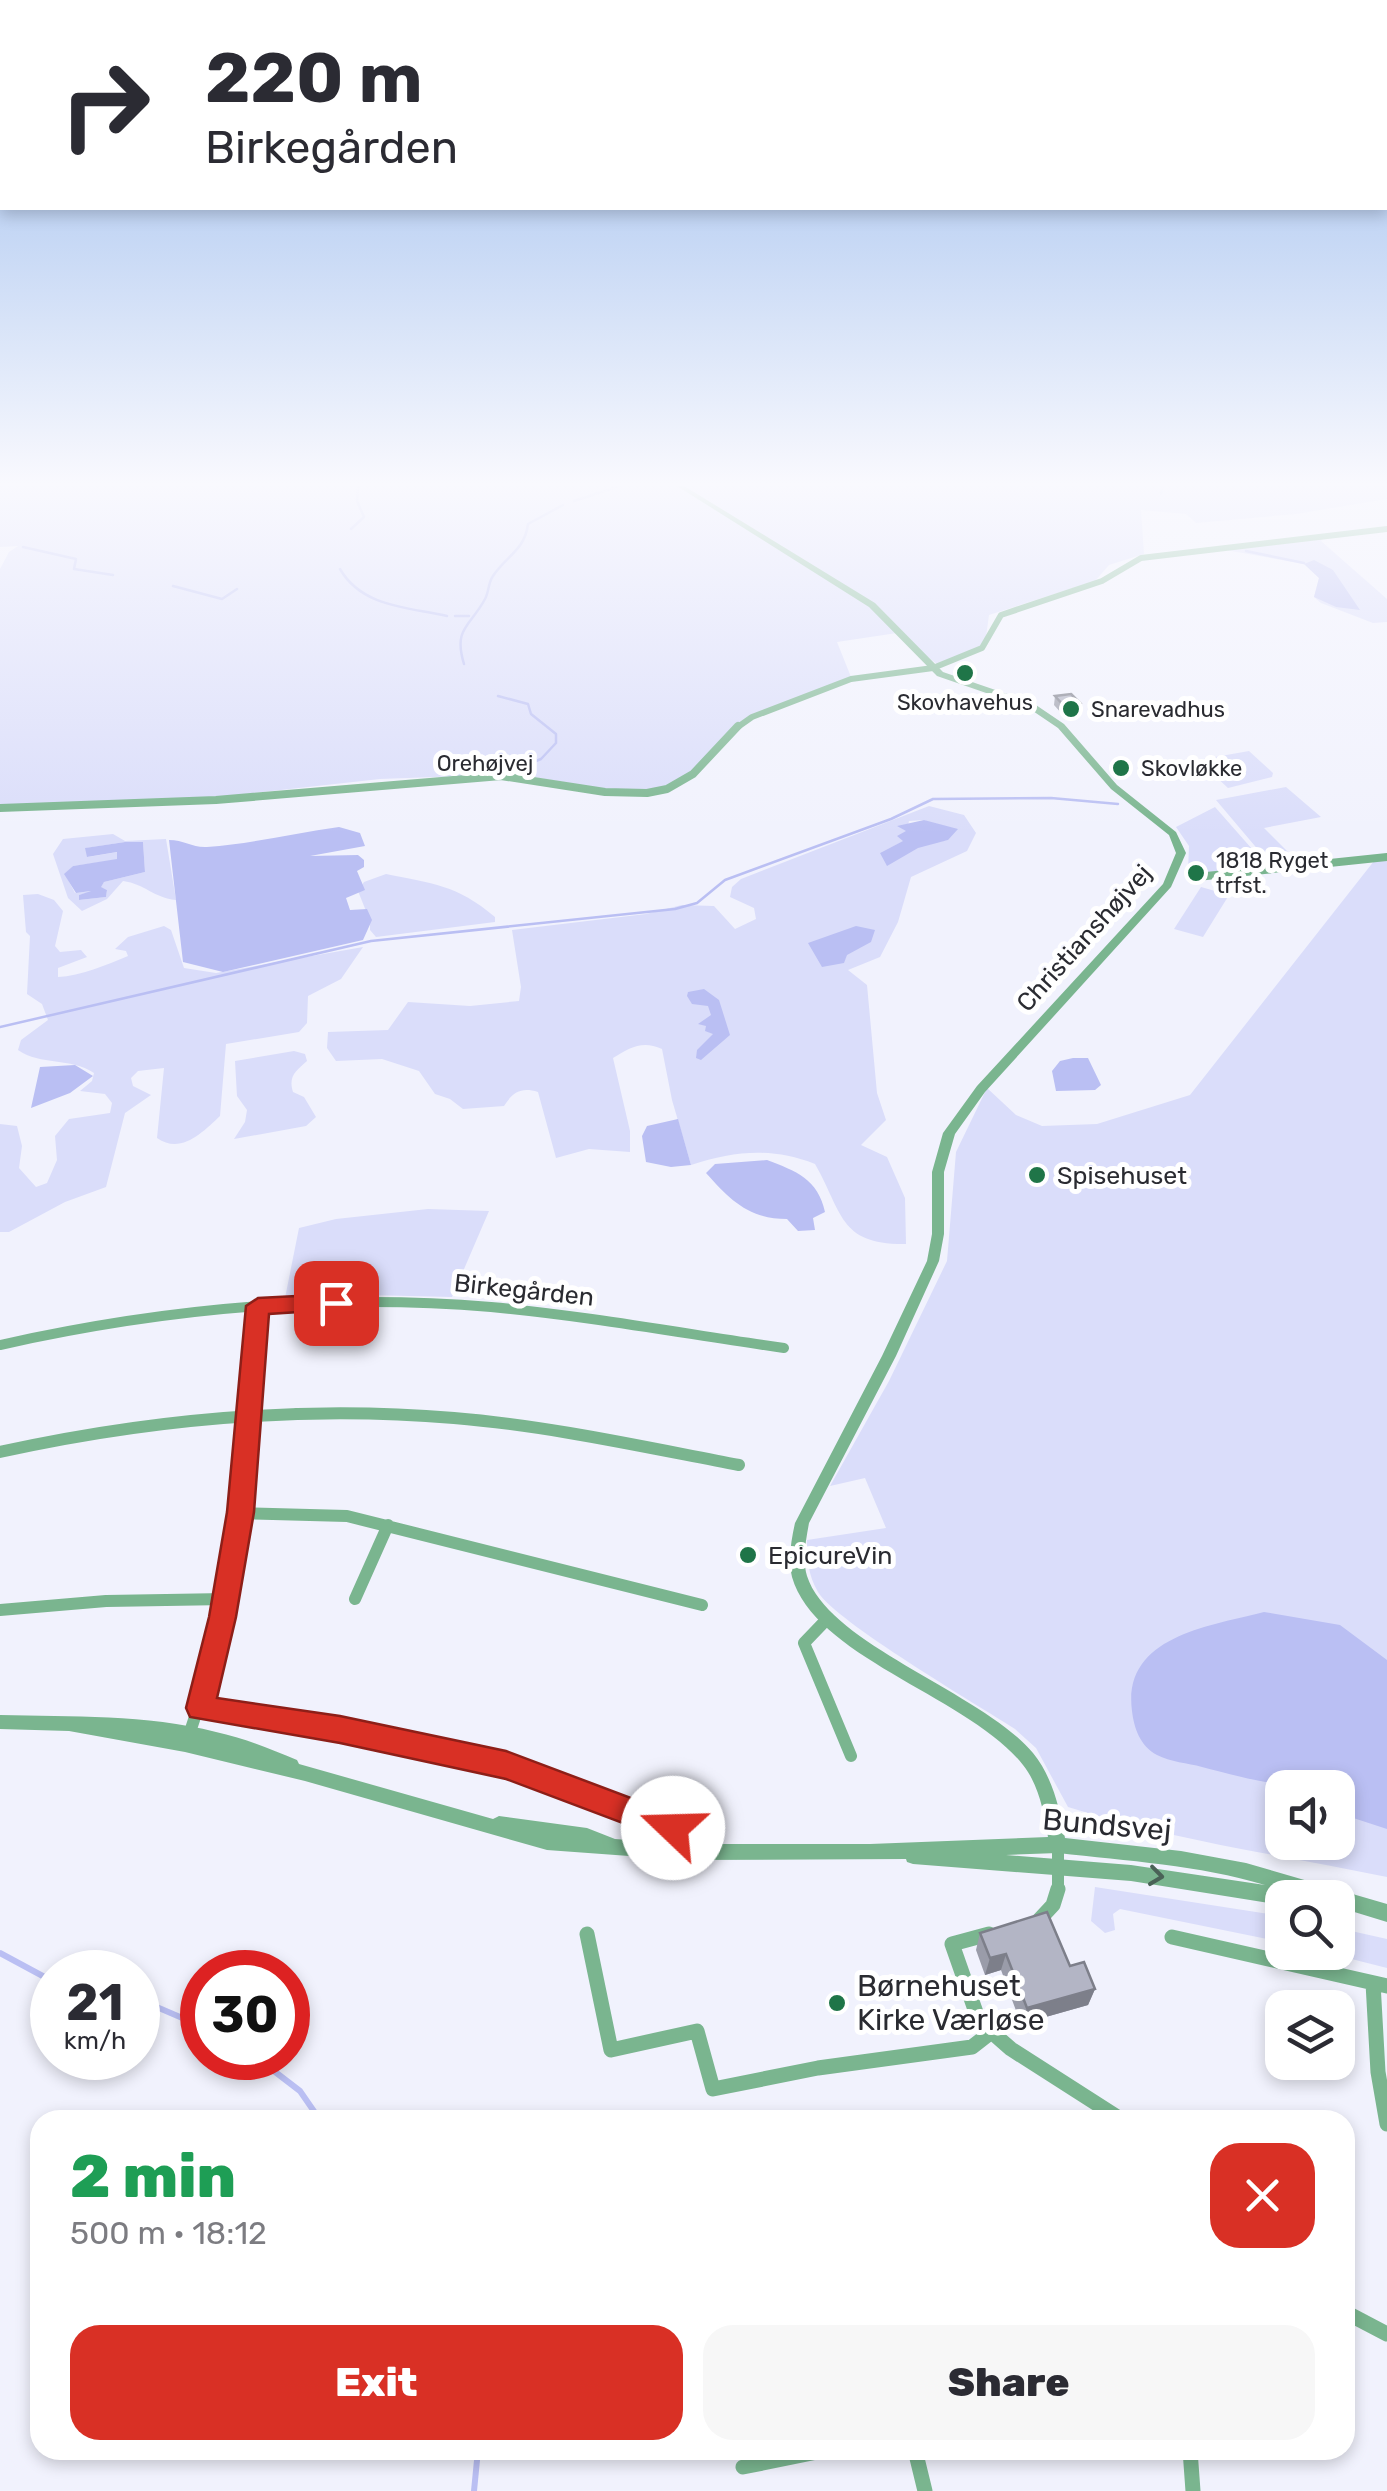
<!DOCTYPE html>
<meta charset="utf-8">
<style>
body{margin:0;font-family:Rubik,sans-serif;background:#f7f7f7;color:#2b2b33;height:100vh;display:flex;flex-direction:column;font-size:38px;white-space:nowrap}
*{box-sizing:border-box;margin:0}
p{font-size:32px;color:#7c7c81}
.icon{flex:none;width:55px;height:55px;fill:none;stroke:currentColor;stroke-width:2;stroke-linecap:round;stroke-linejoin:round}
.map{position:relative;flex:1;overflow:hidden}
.details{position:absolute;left:30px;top:2110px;width:1325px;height:350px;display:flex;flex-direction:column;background:#fff;border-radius:30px;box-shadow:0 5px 15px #0003}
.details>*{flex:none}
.top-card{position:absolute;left:0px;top:0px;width:1388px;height:210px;box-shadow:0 5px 15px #0003;background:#fff;color:#2b2b33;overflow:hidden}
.tools{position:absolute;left:1265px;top:1770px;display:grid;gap:20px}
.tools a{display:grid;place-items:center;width:90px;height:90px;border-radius:20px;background:#fff;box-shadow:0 5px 15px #0003;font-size:50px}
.speed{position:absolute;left:30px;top:1950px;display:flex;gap:20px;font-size:50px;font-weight:700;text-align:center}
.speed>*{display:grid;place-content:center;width:130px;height:130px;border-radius:50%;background:#fff;box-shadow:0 5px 15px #0003;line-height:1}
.speed small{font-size:25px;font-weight:400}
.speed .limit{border:15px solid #d22;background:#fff;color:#111}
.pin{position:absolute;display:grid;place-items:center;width:85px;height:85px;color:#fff;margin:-42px;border-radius:20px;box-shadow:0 5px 15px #0006}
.me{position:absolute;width:110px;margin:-55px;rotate:291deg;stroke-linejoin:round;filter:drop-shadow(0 0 8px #0008)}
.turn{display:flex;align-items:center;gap:35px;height:210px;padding:0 40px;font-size:45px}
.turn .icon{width:130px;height:130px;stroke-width:2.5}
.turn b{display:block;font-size:70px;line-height:85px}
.round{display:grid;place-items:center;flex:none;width:105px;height:105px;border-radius:30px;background:#f7f7f7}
.summary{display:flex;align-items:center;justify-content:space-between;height:170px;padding:0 40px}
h1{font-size:60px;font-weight:800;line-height:75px;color:#1e9e55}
.cta{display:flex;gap:20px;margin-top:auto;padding:20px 40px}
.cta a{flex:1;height:115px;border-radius:30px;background:#d93025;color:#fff;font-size:40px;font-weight:800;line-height:115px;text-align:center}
.cta a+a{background:#f7f7f7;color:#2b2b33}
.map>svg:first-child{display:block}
.green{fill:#daddfa;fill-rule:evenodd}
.water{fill:#babff3}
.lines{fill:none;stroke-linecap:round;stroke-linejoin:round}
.stream-far1{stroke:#babff3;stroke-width:2.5}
.stream{stroke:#babff3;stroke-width:6}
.minor-far4{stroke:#7ab58f;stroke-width:6}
.minor-far3{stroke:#7ab58f;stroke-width:8}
.minor-far2{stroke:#7ab58f;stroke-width:10}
.minor-far1{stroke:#7ab58f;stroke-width:12}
.minor{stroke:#7ab58f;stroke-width:15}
.tertiary{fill:#7ab58f;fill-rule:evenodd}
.wall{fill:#9a9ca9}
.shaded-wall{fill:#7d7f8a}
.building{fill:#b3b5c5;stroke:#7d7f8a;stroke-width:2.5}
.oneway{stroke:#4a6257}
.route{fill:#d93025;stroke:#8d1f18;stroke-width:2.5}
.poi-dot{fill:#1f7548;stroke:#fff;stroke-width:4}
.labels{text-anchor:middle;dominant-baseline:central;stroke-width:10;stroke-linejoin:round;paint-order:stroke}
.far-poi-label{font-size:22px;fill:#2a2b31;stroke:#fff;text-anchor:start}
.far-street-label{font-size:22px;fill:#2a2b31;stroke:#fff}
.street-label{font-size:25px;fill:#2a2b31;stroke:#fff}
.poi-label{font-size:25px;fill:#2a2b31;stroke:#fff;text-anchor:start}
.near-street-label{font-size:30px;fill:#2a2b31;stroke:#fff}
.near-poi-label{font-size:30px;fill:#2a2b31;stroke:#fff;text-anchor:start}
</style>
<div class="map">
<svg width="1387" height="2491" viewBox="0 0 1387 2491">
<rect width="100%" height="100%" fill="#f1f2fd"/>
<path class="green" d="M0,486H1387V499L1296,514L1196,523L1186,514L1141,510L1144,554L1109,565L1095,581L989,615L985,644L938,665L897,633L837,642L851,677L738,723L701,767L673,786L629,793L515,774L380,779L209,798L0,807V569L9,552L18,546L0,547Z
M1325,537L1321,541L1387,599V622L1373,623L1321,603L1314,597L1319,578L1304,564L1220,549Z
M1249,751L1273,773L1272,777L1228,788L1198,760Z
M1286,787L1321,817L1264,828L1298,862L1271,865L1216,800Z
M929,806L964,815L976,833L967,851L911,877L898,922L880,957L848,970L867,985L877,1093L886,1120L861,1145L887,1157L905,1198L906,1244C839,1245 843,1213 815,1164C771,1147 735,1151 691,1165L672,1100L662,1049C643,1040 630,1047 613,1058L630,1131V1152L589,1149L556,1158L538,1092C521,1087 513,1092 504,1106L463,1109L450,1099L435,1094L419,1071L382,1059L336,1061L327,1048L328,1032L388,1030L408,1002L470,1006L519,1001L521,987L512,930L646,914L682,905L714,906L735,929L756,919L754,908L730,897L732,887L741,879ZM924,820L940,828L948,840L880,853L904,841L909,821Z
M1215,807L1267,866L1205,873L1188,871L1189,846L1176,827Z
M113,834L125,841L166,839L176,900C154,898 145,884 123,881L107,899L82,911L68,898L53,854L63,839ZM125,842H143L145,872L104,882L100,887L107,890L106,897L79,900V895L94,891L75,893L65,874L73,866L117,860L118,852L88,857L86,848Z
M1387,860V1877C1281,1855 1172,1840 1068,1807L1036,1748L1015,1729C978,1705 836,1622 818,1592C808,1575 807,1560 807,1540L886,1528L865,1478L830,1486L889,1381L947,1261L956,1152L987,1088L1016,1115L1042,1126L1097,1124L1190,1095L1374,861ZM1282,1788H1338V1842H1282Z
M386,874C433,884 456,884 495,917V922L376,937L370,930V921L358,891L364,882Z
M1201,887L1229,895L1203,937L1174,929Z
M38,894L54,900L63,911L55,946L60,952L81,950L87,957L58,968V977C81,976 106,965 128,956L126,951L115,949L128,937L164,926L171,930L184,968L216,973L363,947L341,979L308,996L307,1023L299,1032L226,1044L220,1116C203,1132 181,1155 157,1138L164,1068L138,1071L131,1078L133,1086L151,1095L125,1113L106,1187L65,1202L9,1232H0V1124L17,1126L22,1146L19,1168L36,1187L47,1183L57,1160L55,1136L69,1119L110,1113L112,1103L105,1094L80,1091L92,1081L94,1073C70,1057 41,1066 18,1050L21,1040L48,1020L42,1004L27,994L30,936L26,932L23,895Z
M294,1051L305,1054L307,1061C296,1071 288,1076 293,1092L304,1097L316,1117L306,1126L234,1139L245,1122L247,1110L237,1096L235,1061Z
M428,1209L489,1211L452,1297L367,1295L285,1298L299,1228L336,1219Z
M1095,1887L1282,1916V1942L1120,1909L1113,1914L1115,1930L1105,1933L1091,1921Z
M1338,1928L1387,1939V1968L1328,1953L1338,1952Z"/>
<path class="water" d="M1314,560L1333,570L1360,610L1336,607L1314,597L1319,578L1304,564Z
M924,820L958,829L948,840L918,848L887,866L880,853L903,841L897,836L906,831L897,826Z
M339,827L360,833L365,846L310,856L358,855L364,860V867L357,871L365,890L346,898L350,910L367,909L372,920L363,940L223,972L183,962L169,840C184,840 193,848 207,847C252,844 294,833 339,827Z
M125,842H143L145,872L104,882L101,887L107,890L106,897L79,900V895L91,891L76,893L64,874L73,866L117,859V852L87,857L85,848Z
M856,926L875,930L871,942L847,955L844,963L822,967L808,943Z
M704,989L719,1000L730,1035L701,1060L696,1058L697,1050L713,1034L705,1031L706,1026L698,1024L711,1015L708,1006L692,1004L687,996L688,992Z
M1073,1058H1088L1101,1085L1095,1090L1056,1091L1052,1071L1060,1061Z
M75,1065L93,1076L70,1093L31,1108L40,1067Z
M678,1119L691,1165L671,1167L646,1162L642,1136L647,1126Z
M767,1160C796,1171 818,1179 825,1212L813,1218L815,1230L798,1231L787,1219C749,1219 730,1200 706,1173L715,1164Z
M1264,1612L1340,1625L1387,1660V1829L1338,1813V1788C1283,1788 1255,1781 1202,1767C1188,1763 1170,1762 1157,1755C1140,1746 1134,1728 1132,1711C1122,1636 1210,1626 1264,1612Z"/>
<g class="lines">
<path class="stream-far1" d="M1161,493L1163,486
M574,501L620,486
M351,529L364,517L357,501L358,486
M23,547L76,559L74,569L113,575
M1246,551L1304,563
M340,569C362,607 407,607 447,616
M173,586L222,599L237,589
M455,616H469
M464,664C453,628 470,627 485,599C489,592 488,583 493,576C506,556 525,550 528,524L563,505
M498,696L528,704L531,714L556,734V743L541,759L505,774
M0,1027L371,941L675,909L697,903L725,880L891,819L933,799L1051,798L1118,804"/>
<path class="stream" d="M0,1953L52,1981
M138,1999L194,2023L202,2022
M257,2058L300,2091L320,2120
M474,2491L478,2450"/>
<path class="minor-far4" d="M735,729L752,717L851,679L933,668L982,648L1001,615L1102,581L1141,558L1387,529"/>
<path class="minor-far3" d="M0,808L216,800L501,776L605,792L647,793L667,789L693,774L738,726
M1197,877L1387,857"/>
<path class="minor-far2" d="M0,1345C161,1309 326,1293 491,1307C589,1316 686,1334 784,1348
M251,1413L258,1306
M297,1413H358"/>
<path class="minor-far1" d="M0,1452C150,1419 300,1405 454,1418C550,1426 644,1447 739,1465
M240,1513L347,1516L702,1605
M355,1599L388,1525
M0,1610L106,1601L226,1599
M828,1618L804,1643L851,1756
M200,1708L339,1730L506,1765L673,1828
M188,1738C225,1631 243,1523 251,1410
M1058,1891V1845"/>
<path class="minor" d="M1039,1920L1053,1905L1058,1889
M587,1934L611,2050L697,2031L713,2089L818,2068L972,2047L990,2033
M989,1934L952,1944L979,2021L1011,2049L1122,2120
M1172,1937L1387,1986
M1373,1983L1378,2072L1387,2124
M1345,2312L1387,2334
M915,2450L925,2491
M1190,2450L1193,2491
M743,2467L827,2450"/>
<path class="tertiary" d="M677,486H684L875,603L943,672L1033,703L1064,724L1117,785L1176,832L1186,853L1171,887L985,1092L955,1134L944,1172V1234L939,1261L896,1356L809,1523C806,1540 802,1559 807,1576C829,1645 982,1692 1033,1753C1052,1776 1060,1809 1065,1838L1181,1851L1246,1863L1387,1904V1922L1338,1907V1898H1282V1905L1131,1881L913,1864L907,1862L906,1859L684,1860L547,1850L305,1781L185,1752L69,1731L0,1729V1715C72,1717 146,1714 216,1732C244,1738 270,1749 297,1760L299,1764L493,1819L499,1816L587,1828L615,1839L684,1844H870L1048,1837C1044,1813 1039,1785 1023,1765C970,1697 815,1658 792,1577C788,1559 791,1541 795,1523L882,1356L927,1261L932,1234V1172L943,1133L977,1086L1163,884L1176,853L1169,835L1111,789L1058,728L1027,707L937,676L869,607ZM1058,1853C1127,1861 1199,1865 1265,1885L1131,1865L1006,1855Z"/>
</g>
<path class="wall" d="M1055,696L1080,703L1079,712L1063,715L1054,705Z
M980,1933L1070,1966L1095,1989L1088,2005L1021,2024L1001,1970L985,1975L976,1950Z"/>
<path class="shaded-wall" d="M1080,703L1079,712L1063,715L1064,706Z
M1006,1954L1001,1970L985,1975L990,1958Z
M1095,1989L1088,2005L1021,2024L1027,2008Z"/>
<path class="building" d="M1071,694L1080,703L1064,706L1055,696Z
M1047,1912L1070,1966L1084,1962L1095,1989L1027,2008L1006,1954L990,1958L980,1933Z"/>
<defs><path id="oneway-chevron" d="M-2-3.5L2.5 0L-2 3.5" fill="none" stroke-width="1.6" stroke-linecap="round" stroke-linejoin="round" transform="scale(2.5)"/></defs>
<use class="oneway" href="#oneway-chevron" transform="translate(1156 1876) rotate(7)"/>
<linearGradient id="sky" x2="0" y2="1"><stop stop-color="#95b8ec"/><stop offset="0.58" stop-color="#f9f9fe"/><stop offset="1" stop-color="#f9f9fe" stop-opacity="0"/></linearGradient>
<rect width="1387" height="834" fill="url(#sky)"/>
<path class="route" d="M336,1294L344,1297L348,1303L344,1309L269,1314L254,1512L236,1617L217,1698L340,1716L506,1751L684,1818L689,1828L684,1838L673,1842L506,1779L340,1743L190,1717L186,1708L209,1617L227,1512L246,1306L258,1298Z"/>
<g class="poi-dot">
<circle cx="965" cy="673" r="10"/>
<circle cx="1071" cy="709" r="10"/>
<circle cx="1121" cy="768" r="10"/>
<circle cx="1196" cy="873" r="10"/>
<circle cx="1037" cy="1175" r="10"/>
<circle cx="748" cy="1555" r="10"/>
<circle cx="837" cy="2003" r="10"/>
</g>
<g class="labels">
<g class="far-poi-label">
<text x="965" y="702" text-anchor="middle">Skovhavehus</text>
<text x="1091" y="709">Snarevadhus</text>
<text x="1141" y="768">Skovløkke</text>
<text x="1216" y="860">1818 Ryget<tspan x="1216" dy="25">trfst.</tspan></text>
</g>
<g class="far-street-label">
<text x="485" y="763">Orehøjvej</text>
</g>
<g class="street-label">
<text transform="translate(1084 938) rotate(-48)">Christianshøjvej</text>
<text transform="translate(524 1290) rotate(6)">Birkegården</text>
</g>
<g class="poi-label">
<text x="1057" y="1175">Spisehuset</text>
<text x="768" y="1555">EpicureVin</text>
</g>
<g class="near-street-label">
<text transform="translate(1107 1825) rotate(5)">Bundsvej</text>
</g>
<g class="near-poi-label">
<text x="857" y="1986">Børnehuset<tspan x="857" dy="34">Kirke Værløse</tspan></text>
</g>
</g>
</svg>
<div class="tools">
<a><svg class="icon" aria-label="sound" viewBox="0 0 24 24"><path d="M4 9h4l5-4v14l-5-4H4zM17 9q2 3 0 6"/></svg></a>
<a><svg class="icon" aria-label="search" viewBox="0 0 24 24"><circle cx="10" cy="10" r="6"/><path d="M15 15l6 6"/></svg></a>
<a><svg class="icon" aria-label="layers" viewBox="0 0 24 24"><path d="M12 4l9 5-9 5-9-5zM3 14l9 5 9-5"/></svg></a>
</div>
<div class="speed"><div>21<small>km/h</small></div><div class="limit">30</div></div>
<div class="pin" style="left:336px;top:1303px;background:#d93025"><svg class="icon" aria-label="arrive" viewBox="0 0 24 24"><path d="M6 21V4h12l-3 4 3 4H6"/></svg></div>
<svg class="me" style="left:673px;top:1828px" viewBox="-20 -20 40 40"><circle r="19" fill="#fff"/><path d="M0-13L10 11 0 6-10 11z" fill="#d93025"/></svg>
<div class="top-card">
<div class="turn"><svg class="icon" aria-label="right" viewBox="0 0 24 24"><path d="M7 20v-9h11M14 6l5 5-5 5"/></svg><div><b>220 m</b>Birkegården</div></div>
</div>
<section class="details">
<div class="summary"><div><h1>2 min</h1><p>500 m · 18:12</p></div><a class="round" style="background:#d93025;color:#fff"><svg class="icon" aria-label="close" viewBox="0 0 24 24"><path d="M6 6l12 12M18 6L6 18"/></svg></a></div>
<div class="cta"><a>Exit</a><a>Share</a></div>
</section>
</div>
